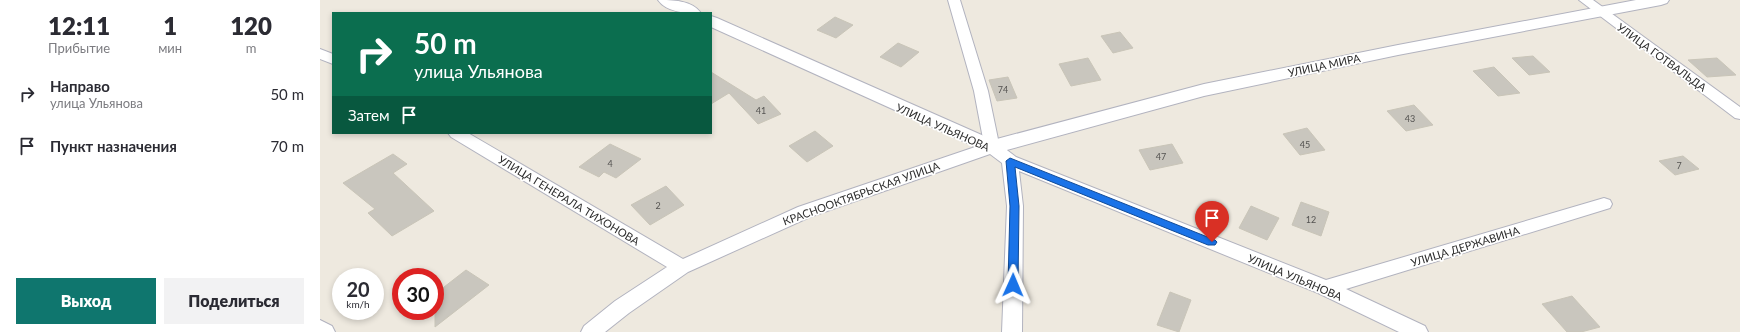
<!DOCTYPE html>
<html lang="ru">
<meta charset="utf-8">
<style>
body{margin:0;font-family:Lato,sans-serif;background:#f2f2f3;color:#2b2b33;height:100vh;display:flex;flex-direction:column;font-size:15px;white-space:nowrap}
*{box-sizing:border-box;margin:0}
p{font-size:13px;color:#7c7c81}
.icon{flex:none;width:22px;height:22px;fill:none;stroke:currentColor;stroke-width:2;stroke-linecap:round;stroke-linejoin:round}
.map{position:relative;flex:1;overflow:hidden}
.details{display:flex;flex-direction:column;background:#fff;width:320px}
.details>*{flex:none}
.guide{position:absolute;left:12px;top:12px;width:380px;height:122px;border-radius:0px;box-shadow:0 2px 6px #0003;background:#0b6e4f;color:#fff;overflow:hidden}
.speed{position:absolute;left:12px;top:268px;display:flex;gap:8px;font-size:20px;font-weight:700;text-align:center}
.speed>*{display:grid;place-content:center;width:52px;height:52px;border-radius:50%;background:#fff;box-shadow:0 2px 6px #0003;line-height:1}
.speed small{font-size:10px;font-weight:400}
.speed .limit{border:6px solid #d22;background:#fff;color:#111}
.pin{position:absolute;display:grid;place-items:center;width:34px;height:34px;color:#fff;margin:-41px -17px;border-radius:50% 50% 50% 0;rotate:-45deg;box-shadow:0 0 4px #0007}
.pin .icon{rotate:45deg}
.me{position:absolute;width:44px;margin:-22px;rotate:1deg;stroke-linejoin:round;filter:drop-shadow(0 0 3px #0008)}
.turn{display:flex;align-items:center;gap:14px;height:84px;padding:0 16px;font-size:18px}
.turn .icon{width:52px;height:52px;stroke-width:2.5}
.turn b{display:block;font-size:28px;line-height:34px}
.then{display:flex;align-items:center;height:38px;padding:0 16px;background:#0003;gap:8px;font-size:15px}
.eta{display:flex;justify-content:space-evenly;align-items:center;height:68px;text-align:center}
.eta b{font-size:24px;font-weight:800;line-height:28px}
.button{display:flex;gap:8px;margin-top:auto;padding:8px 16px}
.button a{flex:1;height:46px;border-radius:0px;background:#0f766e;color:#fff;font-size:16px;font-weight:800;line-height:46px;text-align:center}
.button a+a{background:#f2f2f3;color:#2b2b33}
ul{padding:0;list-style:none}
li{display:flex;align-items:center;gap:12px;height:52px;padding:0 16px}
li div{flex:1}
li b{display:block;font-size:15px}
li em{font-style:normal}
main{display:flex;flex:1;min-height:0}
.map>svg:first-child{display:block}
.building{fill:#c9c6be;stroke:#c9c5b8}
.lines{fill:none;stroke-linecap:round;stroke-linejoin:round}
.minor-casing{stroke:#b2b3bf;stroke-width:2}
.tertiary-casing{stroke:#b2b3bf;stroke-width:2}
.minor{fill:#fff;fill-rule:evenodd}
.tertiary{fill:#fff;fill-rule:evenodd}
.route{fill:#1a73e8;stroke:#114b97}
.labels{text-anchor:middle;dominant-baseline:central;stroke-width:3.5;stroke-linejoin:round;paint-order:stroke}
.number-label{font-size:9px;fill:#535250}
.street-label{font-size:11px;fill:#2c2c2c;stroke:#fff}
</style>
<main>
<section class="details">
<div class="eta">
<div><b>12:11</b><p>Прибытие</p></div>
<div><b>1</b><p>мин</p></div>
<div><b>120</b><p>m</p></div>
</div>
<ul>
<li><svg class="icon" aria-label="right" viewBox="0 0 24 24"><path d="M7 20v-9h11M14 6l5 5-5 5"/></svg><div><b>Направо</b><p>улица Ульянова</p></div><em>50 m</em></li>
<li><svg class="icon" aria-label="arrive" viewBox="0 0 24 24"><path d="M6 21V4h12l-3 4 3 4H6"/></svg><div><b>Пункт назначения</b></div><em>70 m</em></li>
</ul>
<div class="button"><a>Выход</a><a>Поделиться</a></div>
</section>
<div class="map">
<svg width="1420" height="332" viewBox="0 0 1420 332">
<rect width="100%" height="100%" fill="#eee9df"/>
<path class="building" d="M515,17L533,25L516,38L497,30Z
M800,32L813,48L793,53L781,36Z
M578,43L599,52L581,67L560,57Z
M1213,56L1230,72L1209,75L1192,58Z
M768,58L781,80L751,86L739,64Z
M1397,58L1416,75L1387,77L1368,60Z
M1174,67L1200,93L1178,96L1153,71Z
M391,72L436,100L444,96L461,114L438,124L409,93L391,104Z
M688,77L697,98L677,101L669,80Z
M1094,105L1113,125L1086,131L1067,111Z
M987,128L1005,150L980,155L963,134Z
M495,131L513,146L487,162L469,146Z
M290,144L321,159L296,178L284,172L279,177L259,167Z
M852,144L863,163L830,170L819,150Z
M73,154L87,164L73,173L114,211L72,236L48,213L55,209L23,183Z
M1363,156L1379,169L1355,175L1339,161Z
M346,186L364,205L330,225L311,205Z
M981,202L1009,212L1001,236L972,225Z
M931,206L959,218L947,240L919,228Z
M146,270L169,285L115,327V294Z
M850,292L871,300L859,332L837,325Z
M1252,296L1280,327L1261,332H1247L1222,304Z"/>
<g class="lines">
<g class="minor-casing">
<path id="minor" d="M628,0H640L668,91L679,144L696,157L1006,280L1284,198L1290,200L1292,204L1290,208L1026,289L1105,326L1108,332H1079L998,293L699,171L703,206L702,332H682L687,206L682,163L670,154L490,217L368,272L309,313L285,332H261L264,326L295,301L347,267L131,137L128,133H148L363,259L478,207L664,144L654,91Z
M1259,0H1273L1420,107V119L1415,118Z
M0,49L13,54V64L0,59Z
M0,320L12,326L15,332H0Z"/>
</g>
<g class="tertiary-casing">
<path id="tertiary" d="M338,0C352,0 372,0 381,13C367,13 347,13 338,0Z
M1316,0H1349L1347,3L1341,5L1078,55L884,96L672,154L391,27V16L397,18L673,140L884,84L1078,45Z"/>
</g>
<use href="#minor" class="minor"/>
<use href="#tertiary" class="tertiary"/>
</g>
<path class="route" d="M690,158L895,240L897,242L895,245H888L695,167L699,206L698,285L697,288H690L688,285L690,206L686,161Z"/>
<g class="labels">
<g class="number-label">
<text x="683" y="89">74</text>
<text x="441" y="110">41</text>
<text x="1090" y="118">43</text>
<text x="985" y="144">45</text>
<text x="841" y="156">47</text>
<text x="290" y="163">4</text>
<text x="1359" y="165">7</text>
<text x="338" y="205">2</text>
<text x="991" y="219">12</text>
</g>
<g class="street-label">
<text transform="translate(1342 57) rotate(36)">УЛИЦА ГОТВАЛЬДА</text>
<text transform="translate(1004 65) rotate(-12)">УЛИЦА МИРА</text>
<text transform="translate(623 127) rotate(24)">УЛИЦА УЛЬЯНОВА</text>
<text transform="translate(541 193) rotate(-20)">КРАСНООКТЯБРЬСКАЯ УЛИЦА</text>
<text transform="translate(249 200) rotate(31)">УЛИЦА ГЕНЕРАЛА ТИХОНОВА</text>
<text transform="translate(1145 246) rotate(-17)">УЛИЦА ДЕРЖАВИНА</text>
<text transform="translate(975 277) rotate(23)">УЛИЦА УЛЬЯНОВА</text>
</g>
</g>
</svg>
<div class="speed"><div>20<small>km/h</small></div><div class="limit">30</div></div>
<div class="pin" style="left:892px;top:242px;background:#d93025"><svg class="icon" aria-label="arrive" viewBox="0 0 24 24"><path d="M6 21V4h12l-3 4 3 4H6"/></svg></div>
<svg class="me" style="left:693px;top:285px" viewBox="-20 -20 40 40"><path d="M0-17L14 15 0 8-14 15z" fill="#1a73e8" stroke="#fff" stroke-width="4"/></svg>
<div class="guide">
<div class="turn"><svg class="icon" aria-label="right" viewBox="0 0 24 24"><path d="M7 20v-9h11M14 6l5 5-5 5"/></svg><div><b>50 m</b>улица Ульянова</div></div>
<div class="then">Затем<svg class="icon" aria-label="arrive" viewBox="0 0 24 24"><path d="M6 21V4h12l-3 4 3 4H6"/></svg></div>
</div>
</div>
</main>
